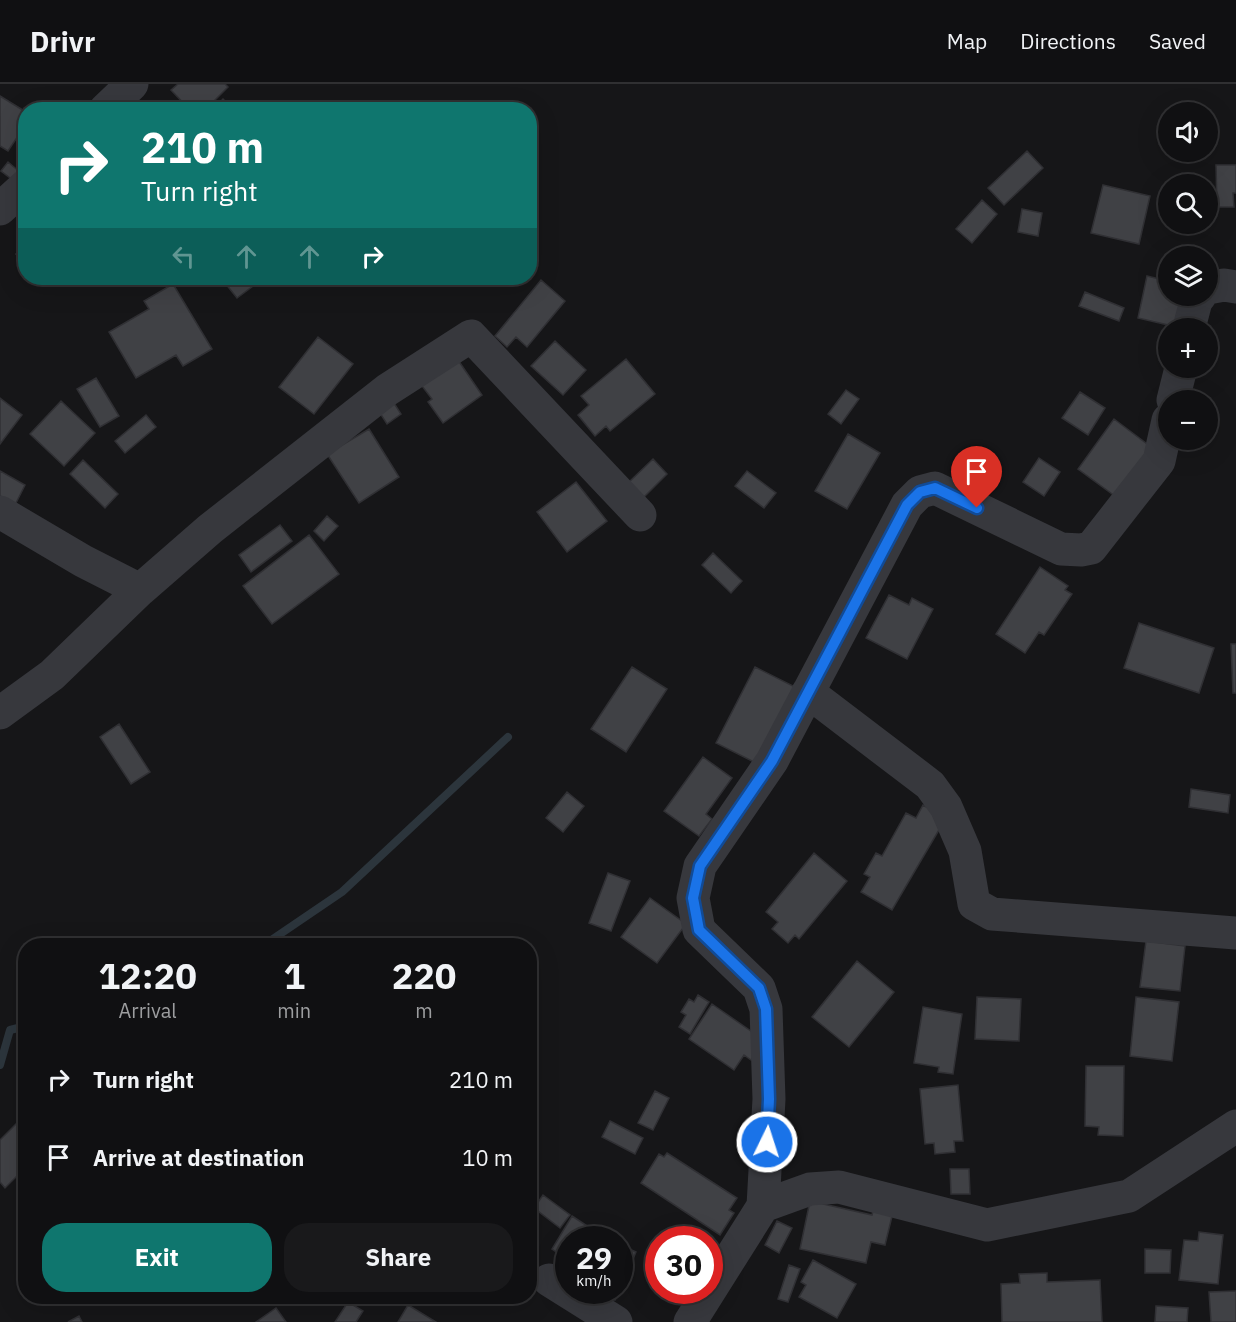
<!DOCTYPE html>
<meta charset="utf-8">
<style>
body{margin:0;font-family:"IBM Plex Sans",sans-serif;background:#19191b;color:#f1f3f6;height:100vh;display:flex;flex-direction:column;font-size:22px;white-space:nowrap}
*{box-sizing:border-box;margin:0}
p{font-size:20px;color:#9c9d9f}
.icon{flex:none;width:33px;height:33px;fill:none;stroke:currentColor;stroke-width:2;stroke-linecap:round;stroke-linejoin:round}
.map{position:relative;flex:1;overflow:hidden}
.side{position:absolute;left:18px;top:854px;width:519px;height:366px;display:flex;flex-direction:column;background:#101012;border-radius:24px;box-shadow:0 6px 24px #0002,0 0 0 2px #303032}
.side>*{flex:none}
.hud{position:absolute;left:18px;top:18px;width:519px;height:183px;border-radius:24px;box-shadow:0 6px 24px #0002,0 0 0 2px #303032;background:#0f766e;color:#fff;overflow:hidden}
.tools{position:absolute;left:1158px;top:18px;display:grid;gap:12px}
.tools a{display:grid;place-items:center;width:60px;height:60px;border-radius:50%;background:#101012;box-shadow:0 6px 24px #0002,0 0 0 2px #303032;font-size:30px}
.speed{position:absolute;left:555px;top:1142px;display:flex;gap:12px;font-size:30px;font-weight:700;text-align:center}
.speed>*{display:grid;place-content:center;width:78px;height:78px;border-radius:50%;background:#101012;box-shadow:0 6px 24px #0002,0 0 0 2px #303032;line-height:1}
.speed small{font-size:15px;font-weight:400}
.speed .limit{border:9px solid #d22;background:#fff;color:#111}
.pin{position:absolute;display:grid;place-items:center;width:51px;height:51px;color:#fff;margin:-62px -26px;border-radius:50% 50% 50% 0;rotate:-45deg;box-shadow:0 0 6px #0007}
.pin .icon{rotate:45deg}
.me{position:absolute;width:66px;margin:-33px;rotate:4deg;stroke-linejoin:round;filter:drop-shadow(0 0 4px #0008)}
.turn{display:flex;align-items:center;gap:21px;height:126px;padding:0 24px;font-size:27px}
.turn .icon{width:78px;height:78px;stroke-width:2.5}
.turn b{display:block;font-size:42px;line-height:51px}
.lanes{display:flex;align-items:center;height:57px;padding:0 24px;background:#0003;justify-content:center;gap:30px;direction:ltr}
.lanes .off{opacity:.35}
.eta{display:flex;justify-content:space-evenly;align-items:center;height:102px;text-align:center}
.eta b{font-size:36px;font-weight:700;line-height:42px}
.primary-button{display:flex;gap:12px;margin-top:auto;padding:12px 24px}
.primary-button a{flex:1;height:69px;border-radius:24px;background:#0f766e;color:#fff;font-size:24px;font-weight:700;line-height:69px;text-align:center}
.primary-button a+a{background:#19191b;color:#f1f3f6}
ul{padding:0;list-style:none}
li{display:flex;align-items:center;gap:18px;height:78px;padding:0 24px}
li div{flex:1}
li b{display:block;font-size:22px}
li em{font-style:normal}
header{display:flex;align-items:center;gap:36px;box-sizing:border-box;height:84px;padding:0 30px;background:#101012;border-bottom:2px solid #303032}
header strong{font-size:28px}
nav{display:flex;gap:33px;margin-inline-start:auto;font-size:21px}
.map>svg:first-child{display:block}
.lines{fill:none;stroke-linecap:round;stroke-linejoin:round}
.stream{stroke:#2c353c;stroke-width:8}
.building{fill:#404145;stroke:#303034;stroke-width:1.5}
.minor{stroke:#37383d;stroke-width:33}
.route-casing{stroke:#114b97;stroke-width:15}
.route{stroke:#1a73e8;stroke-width:10}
</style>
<header>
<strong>Drivr</strong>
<nav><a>Map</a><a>Directions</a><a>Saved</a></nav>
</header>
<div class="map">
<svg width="1236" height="1238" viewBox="0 0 1236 1238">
<rect width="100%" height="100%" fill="#161618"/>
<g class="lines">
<path class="stream" d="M264,861L342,808L508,653
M0,981L10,946L26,942"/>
</g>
<path class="building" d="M178,0H225L228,3L205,26H190L171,6Z
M0,12L26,28V40L8,67L0,62Z
M223,15L234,26H212Z
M1027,67L1043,84L1004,121L988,104Z
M8,78L21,89L14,97L1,87Z
M1216,81H1236V109H1233L1234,123H1217Z
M1103,101L1150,112L1139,160L1091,149Z
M982,116L997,130L972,159L956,145Z
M1022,125L1042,129L1038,152L1018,148Z
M26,157V177L16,170Z
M1147,192L1168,197V212H1188L1181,244L1138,234Z
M221,194H264L237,214Z
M541,196L565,217L527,263L516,253L507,263L495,252Z
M173,200L212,265L183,282L176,271L136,294L109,248L149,225L144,217Z
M1085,208L1124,224L1119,237L1079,222Z
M318,253L353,280L314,330L279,303Z
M555,257L586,286L563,311L531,282Z
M626,275L655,310L610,347L606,342L595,352L578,331L589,321L581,312Z
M458,276L482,311L443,339L428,318L432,315L422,302Z
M96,294L119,332L100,343L77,305Z
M846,306L859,315L841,340L828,330Z
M1080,308L1105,324L1088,351L1062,334Z
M0,314L22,331L0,360Z
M392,316L401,330L387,340L378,326Z
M61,317L95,349L64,382L30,350Z
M146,331L156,343L125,369L115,357Z
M1114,335L1155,366L1119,415L1078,385Z
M369,345L399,393L359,419L327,370Z
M848,350L880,369L847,425L815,407Z
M1039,374L1060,388L1044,412L1023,398Z
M653,375L667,390L643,414L628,399Z
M83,376L118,410L105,424L70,390Z
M0,387L25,401L15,421L0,412Z
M747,387L776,409L764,424L735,402Z
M576,398L607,437L567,468L537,428Z
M327,432L338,442L324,457L314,447Z
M280,441L292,457L251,488L239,471Z
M309,451L339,490L272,540L243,502Z
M713,469L742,497L731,509L702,481Z
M1040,483L1068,502L1065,506L1072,510L1044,551L1039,548L1025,569L996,550Z
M889,511L909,521L912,514L933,525L907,575L866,554Z
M1139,539L1214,564L1199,609L1124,584Z
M1231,560H1236V609H1233Z
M632,583L667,605L626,668L591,645Z
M755,583L795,603L756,679L716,659Z
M119,640L150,688L131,700L100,653Z
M703,673L732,694L706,730L712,735L699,752L664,727Z
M1191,705L1230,711L1228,729L1189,723Z
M567,708L584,722L563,748L546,734Z
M923,721L946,734L892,826L861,808L870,793L864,790L876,769L882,772L906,729L916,734Z
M814,769L847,797L799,855L795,851L788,859L772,845L778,838L766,828Z
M608,789L630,797L611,847L589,839Z
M650,814L686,840L657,879L621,853Z
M147,856L161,861H145Z
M1146,857L1185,862L1180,907L1140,903Z
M857,877L894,908L849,963L812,933Z
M698,911L709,918L690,950L679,943L686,931L681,928L689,915L694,918Z
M977,913L1021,915L1019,957L975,955Z
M1136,913L1179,918L1172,977L1130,972Z
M712,920L758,952L762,960L751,976L744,971L734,986L689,955Z
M923,923L962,930L953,990L938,988L939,983L914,979Z
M1086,982H1124L1123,1052L1098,1051L1099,1043L1085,1042Z
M958,1001L963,1057H954L955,1068L935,1070L934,1059L925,1060L920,1005Z
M655,1007L669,1014L653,1046L638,1039Z
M26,1030V1083L5,1104L0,1098V1056Z
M610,1037L643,1054L635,1070L602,1053Z
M667,1069L737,1114L729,1126L734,1129L720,1151L641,1099L659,1070L664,1073Z
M950,1085H969L970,1110H951Z
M543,1111L570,1131L560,1144L534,1124Z
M810,1117L872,1131L875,1119L894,1124L885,1161L871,1158L866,1179L800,1165Z
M572,1132L607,1155H568V1176L552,1165Z
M777,1137L792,1144L779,1169L765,1161Z
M684,1143L701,1155H676Z
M1199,1148L1223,1151L1218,1200L1179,1196L1184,1156L1198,1157Z
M620,1161L636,1168L620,1206Z
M710,1161L720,1168L710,1183Z
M1145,1165L1171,1166L1170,1189H1145Z
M813,1176L856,1200L837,1234L799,1213L806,1201L801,1198Z
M789,1181L800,1185L788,1218L778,1215Z
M1047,1189V1198L1100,1196L1102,1238H1002L1001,1200L1020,1199L1019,1190Z
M593,1206H619L615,1216Z
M1236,1207V1238H1211L1209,1208Z
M348,1218L363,1227L356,1238H335Z
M408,1221L436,1238H398Z
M1156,1222L1188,1224L1187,1238H1155Z
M276,1224L286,1238H256Z
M79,1232L82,1238H68Z"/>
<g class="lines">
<path class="minor" d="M105,26L132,0
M0,125L26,101
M1208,204L1224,201L1236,203
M1189,244L1196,217L1200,212
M1173,316L1181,284
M0,428L83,477L140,506
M808,608L930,701L946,723L965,767L974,820L992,830L1236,849
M0,629L52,591L140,506L210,445L387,306L471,252L640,431
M763,1122L769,1015L766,925L759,904L699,846L693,814L700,782L772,677L907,421L920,408L935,404L1061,465L1081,466L1091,464L1159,377L1168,336
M549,1196L616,1238
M690,1238L763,1122L810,1105L839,1103L987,1141L1129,1112L1236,1042"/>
</g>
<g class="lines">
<g class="route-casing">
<path id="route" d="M767,1058L769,1015L766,925L759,904L699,846L693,814L700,782L772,677L907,421L920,408L935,404L977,424"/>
</g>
<use href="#route" class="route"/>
</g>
</svg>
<div class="tools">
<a><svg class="icon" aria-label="sound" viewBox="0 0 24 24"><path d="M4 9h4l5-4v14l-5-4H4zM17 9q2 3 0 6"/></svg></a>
<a><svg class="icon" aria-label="search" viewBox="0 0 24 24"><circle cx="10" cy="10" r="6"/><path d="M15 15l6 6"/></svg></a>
<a><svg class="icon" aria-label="layers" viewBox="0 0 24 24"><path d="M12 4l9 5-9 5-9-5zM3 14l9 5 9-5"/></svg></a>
<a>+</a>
<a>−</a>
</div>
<div class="speed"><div>29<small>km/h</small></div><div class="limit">30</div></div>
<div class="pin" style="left:977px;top:424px;background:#d93025"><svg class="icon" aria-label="arrive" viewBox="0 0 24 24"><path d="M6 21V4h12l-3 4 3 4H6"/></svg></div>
<svg class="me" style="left:767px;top:1058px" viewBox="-20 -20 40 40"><circle r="17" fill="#1a73e8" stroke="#fff" stroke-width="3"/><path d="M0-11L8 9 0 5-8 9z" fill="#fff"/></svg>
<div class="hud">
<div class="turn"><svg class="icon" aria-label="right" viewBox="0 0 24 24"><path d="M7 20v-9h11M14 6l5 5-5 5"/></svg><div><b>210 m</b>Turn right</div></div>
<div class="lanes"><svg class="icon off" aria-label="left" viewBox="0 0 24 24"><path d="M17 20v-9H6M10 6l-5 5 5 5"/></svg><svg class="icon off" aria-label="ahead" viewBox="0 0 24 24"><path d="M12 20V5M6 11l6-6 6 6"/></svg><svg class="icon off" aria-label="ahead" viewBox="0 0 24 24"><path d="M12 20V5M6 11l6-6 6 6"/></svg><svg class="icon" aria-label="right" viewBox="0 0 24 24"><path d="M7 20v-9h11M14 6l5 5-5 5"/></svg></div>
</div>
<section class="side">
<div class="eta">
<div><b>12:20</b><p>Arrival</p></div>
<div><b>1</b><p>min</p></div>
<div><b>220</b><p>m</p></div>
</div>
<ul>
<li><svg class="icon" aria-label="right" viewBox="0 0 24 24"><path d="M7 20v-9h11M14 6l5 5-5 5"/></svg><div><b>Turn right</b></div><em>210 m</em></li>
<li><svg class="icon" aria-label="arrive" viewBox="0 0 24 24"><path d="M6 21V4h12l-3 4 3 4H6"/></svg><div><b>Arrive at destination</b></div><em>10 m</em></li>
</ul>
<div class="primary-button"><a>Exit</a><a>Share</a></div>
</section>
</div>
